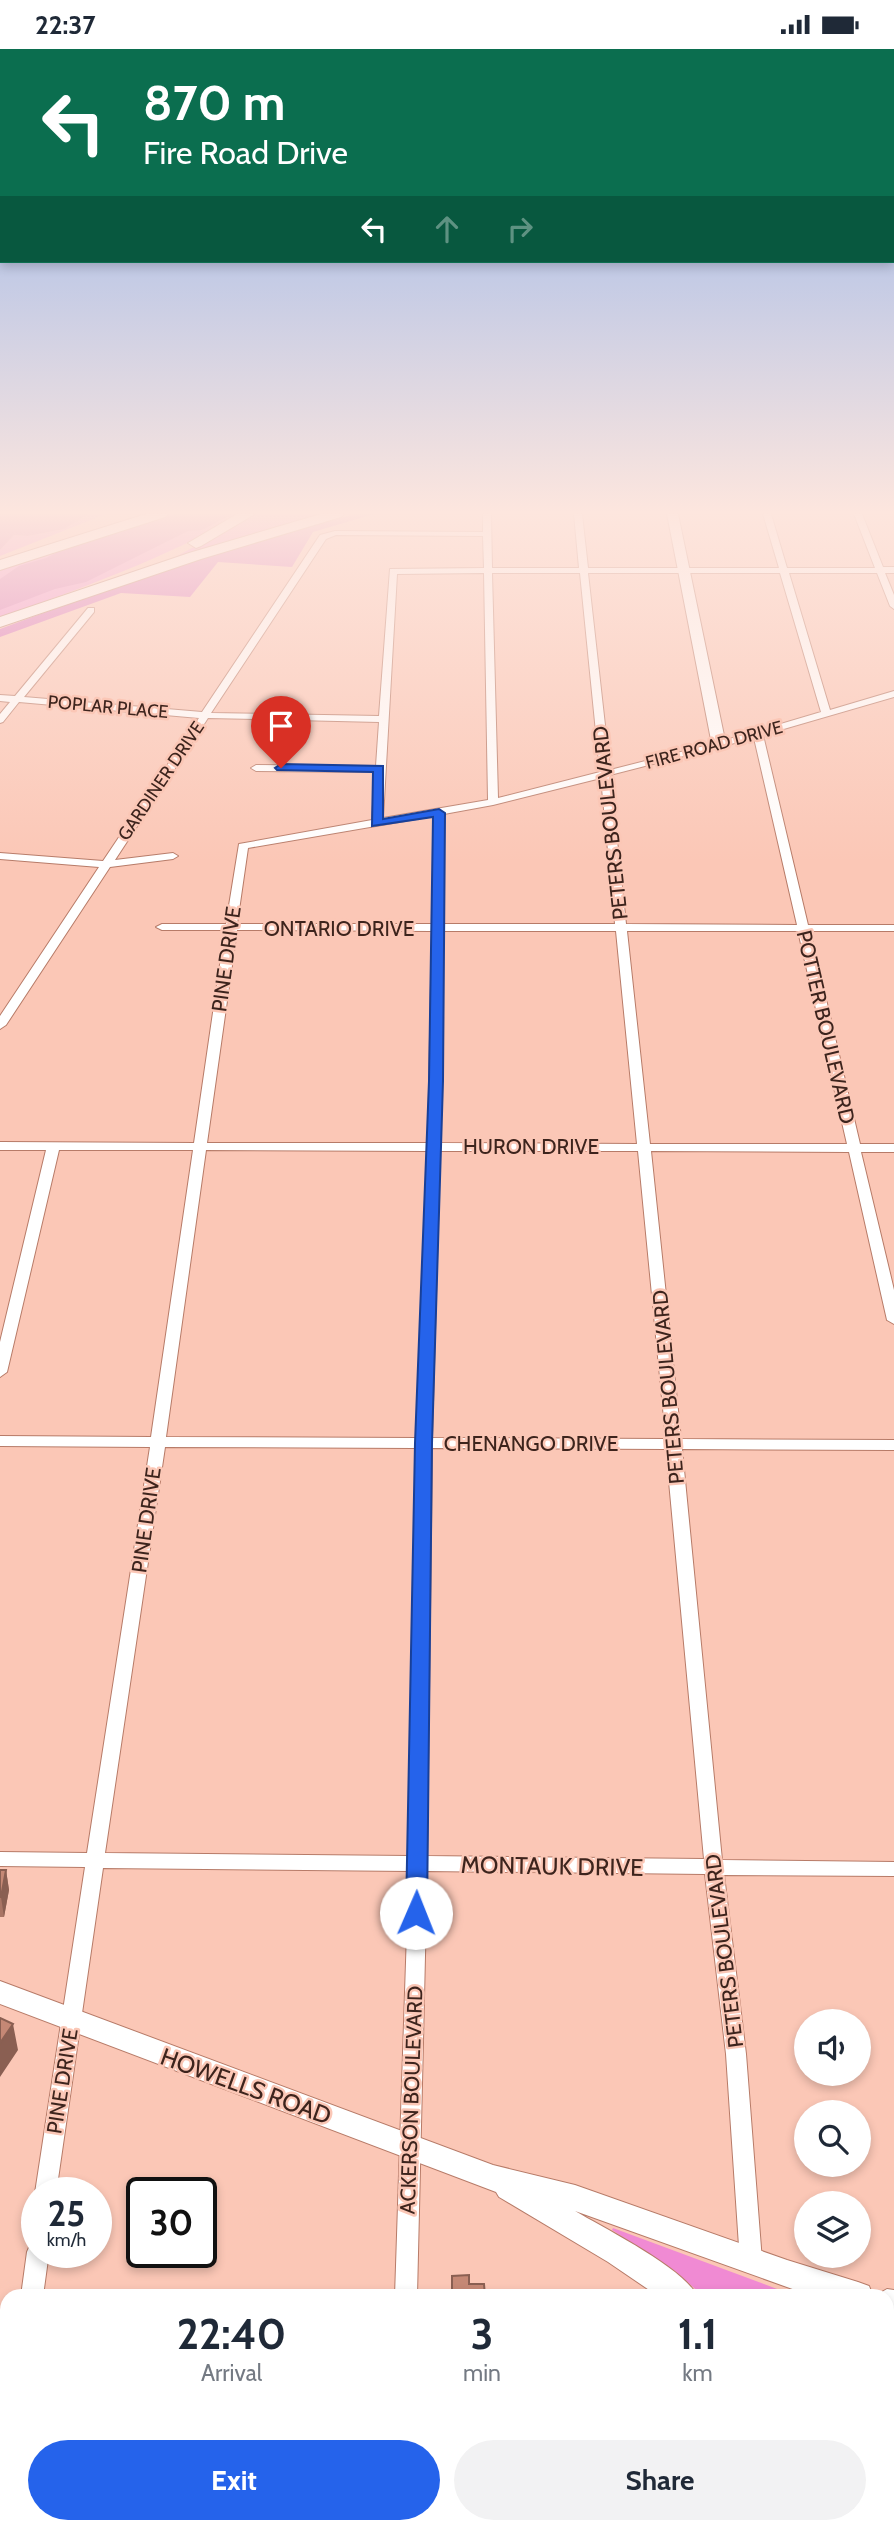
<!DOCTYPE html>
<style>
body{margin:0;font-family:Cabin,sans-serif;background:#f2f2f3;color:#1f2937;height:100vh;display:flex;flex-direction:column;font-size:26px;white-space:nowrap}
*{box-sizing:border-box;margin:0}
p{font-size:23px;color:#747a83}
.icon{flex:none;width:38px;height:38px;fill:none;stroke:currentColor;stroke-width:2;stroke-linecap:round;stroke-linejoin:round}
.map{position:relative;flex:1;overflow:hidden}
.side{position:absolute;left:0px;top:2240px;width:894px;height:245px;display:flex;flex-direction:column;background:#fff;border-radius:21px 21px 0 0;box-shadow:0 4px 10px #0003}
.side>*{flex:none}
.guide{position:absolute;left:0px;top:0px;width:894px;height:214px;box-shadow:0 4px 10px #0003;background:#0b6e4f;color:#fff;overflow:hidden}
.tools{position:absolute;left:794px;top:1960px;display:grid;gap:14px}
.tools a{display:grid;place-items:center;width:77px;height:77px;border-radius:50%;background:#fff;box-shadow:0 4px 10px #0003;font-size:35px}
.speed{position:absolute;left:21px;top:2128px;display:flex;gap:14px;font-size:35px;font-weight:700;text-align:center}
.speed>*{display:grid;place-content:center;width:91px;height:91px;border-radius:50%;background:#fff;box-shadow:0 4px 10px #0003;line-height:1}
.speed small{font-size:18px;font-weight:400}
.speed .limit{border:4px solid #111;border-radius:10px;background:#fff;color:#111}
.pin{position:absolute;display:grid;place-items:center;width:60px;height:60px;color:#fff;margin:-72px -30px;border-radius:50% 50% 50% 0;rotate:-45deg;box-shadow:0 0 7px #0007}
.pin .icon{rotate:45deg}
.me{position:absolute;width:77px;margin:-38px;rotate:1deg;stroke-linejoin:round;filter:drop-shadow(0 0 5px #0008)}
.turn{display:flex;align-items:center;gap:24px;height:147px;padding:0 28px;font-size:32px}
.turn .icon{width:91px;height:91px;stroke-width:2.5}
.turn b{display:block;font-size:49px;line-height:60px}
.lanes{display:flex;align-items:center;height:66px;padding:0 28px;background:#0003;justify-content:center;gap:35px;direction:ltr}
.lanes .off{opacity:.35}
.eta{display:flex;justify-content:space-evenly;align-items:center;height:119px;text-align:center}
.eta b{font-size:42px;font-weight:800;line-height:49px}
.action{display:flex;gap:14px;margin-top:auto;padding:14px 28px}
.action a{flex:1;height:80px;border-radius:42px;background:#2563eb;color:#fff;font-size:28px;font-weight:800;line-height:80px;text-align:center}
.action a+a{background:#f2f2f3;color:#1f2937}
.status{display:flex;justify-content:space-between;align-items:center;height:49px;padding:0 35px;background:#fff;direction:ltr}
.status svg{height:19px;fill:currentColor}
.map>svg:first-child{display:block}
.green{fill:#f08ad3}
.forest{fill:#d66aba}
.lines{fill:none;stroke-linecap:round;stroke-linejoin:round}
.street-casing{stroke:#b77b68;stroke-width:2}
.secondary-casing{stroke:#b77b68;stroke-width:2}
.highway-casing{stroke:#b77b68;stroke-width:2}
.street{fill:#fff;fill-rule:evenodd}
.secondary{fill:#fff;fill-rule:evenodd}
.highway{fill:#fff;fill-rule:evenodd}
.wall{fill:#a97565}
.shaded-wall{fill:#8a5f52}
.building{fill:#c58875;stroke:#8a5f52;stroke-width:2}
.route{fill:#2563eb;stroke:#184099;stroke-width:2}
.labels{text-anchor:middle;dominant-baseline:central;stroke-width:5;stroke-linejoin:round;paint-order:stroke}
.far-street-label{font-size:18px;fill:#3d241d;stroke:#fbc7b6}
.street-label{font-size:21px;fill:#3d241d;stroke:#fbc7b6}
.near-street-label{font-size:24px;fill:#3d241d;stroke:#fbc7b6}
</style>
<div class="status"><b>22:37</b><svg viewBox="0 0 49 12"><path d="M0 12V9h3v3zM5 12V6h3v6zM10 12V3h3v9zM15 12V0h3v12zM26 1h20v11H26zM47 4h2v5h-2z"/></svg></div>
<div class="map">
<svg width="894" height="2485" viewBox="0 0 894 2485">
<rect width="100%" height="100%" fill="#fbc7b6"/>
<path class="green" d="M89,465H106L0,507V501L14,486L28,487L64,480Z
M168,465H241C165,510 83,538 0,569V520L105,483Z
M252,465H323L174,509Z
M613,2179L796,2247H703L675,2222L612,2181Z
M311,2478H555L472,2485H206Z
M798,2478H871L878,2485H805Z"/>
<path class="forest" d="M0,465H89L64,480L28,487L14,486L0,501Z
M175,465H232L202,481L188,482L86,533L55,540L0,561V530L19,517L46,509L77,493Z
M355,465H374L313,483L292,518L218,513L190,548L121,544L0,588V580C117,536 234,497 355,465Z
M414,2478H555L472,2485H353Z"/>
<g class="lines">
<g class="street-casing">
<path id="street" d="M483,465H491L492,519H579L574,465H582L588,519H779L763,465H771L787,519H875L854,465H862L883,518H894V524H885L894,546V560L890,557L877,524H789L830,661L894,642V648L763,686L808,876H894V882H810L860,1095H894V1103H861L894,1241V1275L887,1271L849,1103L651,1102L681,1390L894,1391V1401L682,1400L722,1811L894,1813V1827L724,1826L746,2005L762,2212L759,2219L751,2222L743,2219L740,2212L726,2005L705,1825L427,1822L417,2247H395L409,1822L103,1819L56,2144H37V2149L35,2144L85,1818L0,1817V1803L87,1804L150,1398L0,1397V1387L151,1388L193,1101H59L7,1323L0,1328V1293L46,1101H0V1093L194,1094L225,881H162L156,878L162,875H226L239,795L372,771L375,723L256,722L251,719L256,716L376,717L379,673L208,669L115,811L173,804L178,807L173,810L110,818L6,976L0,980V967L99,818L0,810V804L103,812L199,669L19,653L3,673L0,674V665L10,653L0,652V646L15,647L88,559H94V563L24,648L202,663L320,486L335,482L483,483ZM336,486L483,487L484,519L390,520L379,667L211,664L326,490ZM484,524L488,751L383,769L397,525ZM492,524H580L600,723L498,749ZM588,524H780L821,663L716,694L610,721ZM754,689L797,876L626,875L610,726ZM601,729L615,875H443L444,765L493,756ZM434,767L432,875H237L248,799ZM237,881L432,882L428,1094H207ZM443,882H616L637,1095L440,1094ZM627,882H798L847,1095H650ZM206,1101L427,1102L417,1389L166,1388ZM440,1102H638L666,1390L432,1389ZM165,1398L416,1399L409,1807L105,1804ZM432,1399L666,1400L704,1810L427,1807Z
M37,2193V2203H49L43,2247H21L27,2203L30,2196Z
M7,2422L9,2478L2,2481L0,2480V2425Z"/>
</g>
<g class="secondary-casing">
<path id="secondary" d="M667,465H678L726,696L719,700L712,696Z
M0,1932L493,2116L575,2136L787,2211L858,2233L869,2237L873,2247H812L575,2162C604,2179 685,2220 697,2247H658L608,2213L499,2148L496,2143L0,1955Z
M887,2240L894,2241V2269L887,2268V2247H875Z
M894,2322V2391L887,2394V2325Z
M887,2436L894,2439V2485H878L876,2478H887Z
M0,2453H7V2478H19L18,2480L0,2485Z"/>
</g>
<g class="highway-casing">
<path id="highway" d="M146,465H168L165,468L0,521V511Z
M237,465H255L201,497L196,499L188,494Z
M321,465H344L341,468L201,510L0,578V568L189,504Z"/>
</g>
<use href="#street" class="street"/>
<use href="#secondary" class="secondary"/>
<use href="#highway" class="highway"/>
</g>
<path class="wall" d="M0,1821H6L9,1841L4,1868H0Z"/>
<path class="shaded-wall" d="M6,1821L9,1841L4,1868L1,1848Z
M13,1975L18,2001L0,2028V1994Z"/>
<path class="building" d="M0,1821H6L1,1848H0Z
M0,1969L13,1975L0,1994Z
M469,2226V2235H484L485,2247H452V2227Z"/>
<linearGradient id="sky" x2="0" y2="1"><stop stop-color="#8db1ec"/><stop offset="0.57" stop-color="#fde6de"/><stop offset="1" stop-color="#fde6de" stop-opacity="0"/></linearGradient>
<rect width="894" height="813" fill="url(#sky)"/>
<path class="route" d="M281,715L383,717V770L439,760L445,764L443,1032L432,1394L427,1864L424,1870L416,1872L409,1870L406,1864L415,1394L429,1032L433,768L372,777L373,723L277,721L275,719Z"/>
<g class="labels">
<g class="far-street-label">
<text transform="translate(108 658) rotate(5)">POPLAR PLACE</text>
<text transform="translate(714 696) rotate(-15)">FIRE ROAD DRIVE</text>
<text transform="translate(161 732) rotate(-56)">GARDINER DRIVE</text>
</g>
<g class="street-label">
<text transform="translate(610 774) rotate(-96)">PETERS BOULEVARD</text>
<text x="339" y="879">ONTARIO DRIVE</text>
<text transform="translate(226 910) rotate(-82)">PINE DRIVE</text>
<text transform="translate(826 978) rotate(77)">POTTER BOULEVARD</text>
<text x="531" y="1097">HURON DRIVE</text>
<text transform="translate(668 1338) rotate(-95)">PETERS BOULEVARD</text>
<text x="531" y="1394">CHENANGO DRIVE</text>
<text transform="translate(146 1471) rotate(-82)">PINE DRIVE</text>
<text transform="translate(724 1902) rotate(-97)">PETERS BOULEVARD</text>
<text transform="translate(62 2032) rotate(-81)">PINE DRIVE</text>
<text transform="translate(411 2051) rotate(-88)">ACKERSON BOULEVARD</text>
</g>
<g class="near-street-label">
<text transform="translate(552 1817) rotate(1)">MONTAUK DRIVE</text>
<text transform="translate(246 2037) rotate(20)">HOWELLS ROAD</text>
</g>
</g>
</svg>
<div class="tools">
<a><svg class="icon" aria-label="sound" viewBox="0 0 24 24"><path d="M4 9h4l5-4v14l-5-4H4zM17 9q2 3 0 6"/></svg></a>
<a><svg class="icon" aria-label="search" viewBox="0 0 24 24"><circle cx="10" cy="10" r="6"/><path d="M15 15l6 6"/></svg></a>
<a><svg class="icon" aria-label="layers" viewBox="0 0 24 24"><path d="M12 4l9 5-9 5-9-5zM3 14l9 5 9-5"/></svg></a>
</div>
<div class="speed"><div>25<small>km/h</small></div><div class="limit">30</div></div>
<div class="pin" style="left:281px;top:719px;background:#d93025"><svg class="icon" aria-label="arrive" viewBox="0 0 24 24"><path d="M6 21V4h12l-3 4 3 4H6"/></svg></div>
<svg class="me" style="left:416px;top:1864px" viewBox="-20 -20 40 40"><circle r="19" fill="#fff"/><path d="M0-13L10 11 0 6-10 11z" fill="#2563eb"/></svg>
<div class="guide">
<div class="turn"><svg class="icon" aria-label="left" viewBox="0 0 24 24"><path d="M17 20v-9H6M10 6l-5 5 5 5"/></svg><div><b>870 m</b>Fire Road Drive</div></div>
<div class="lanes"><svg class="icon" aria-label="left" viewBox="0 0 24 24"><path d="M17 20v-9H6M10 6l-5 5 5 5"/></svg><svg class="icon off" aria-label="ahead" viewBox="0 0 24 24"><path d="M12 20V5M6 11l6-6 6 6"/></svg><svg class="icon off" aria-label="right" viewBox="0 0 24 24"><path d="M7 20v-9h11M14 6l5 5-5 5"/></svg></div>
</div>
<section class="side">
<div class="eta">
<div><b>22:40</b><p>Arrival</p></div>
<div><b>3</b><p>min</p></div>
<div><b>1.1</b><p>km</p></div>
</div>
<div class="action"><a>Exit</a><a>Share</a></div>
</section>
</div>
